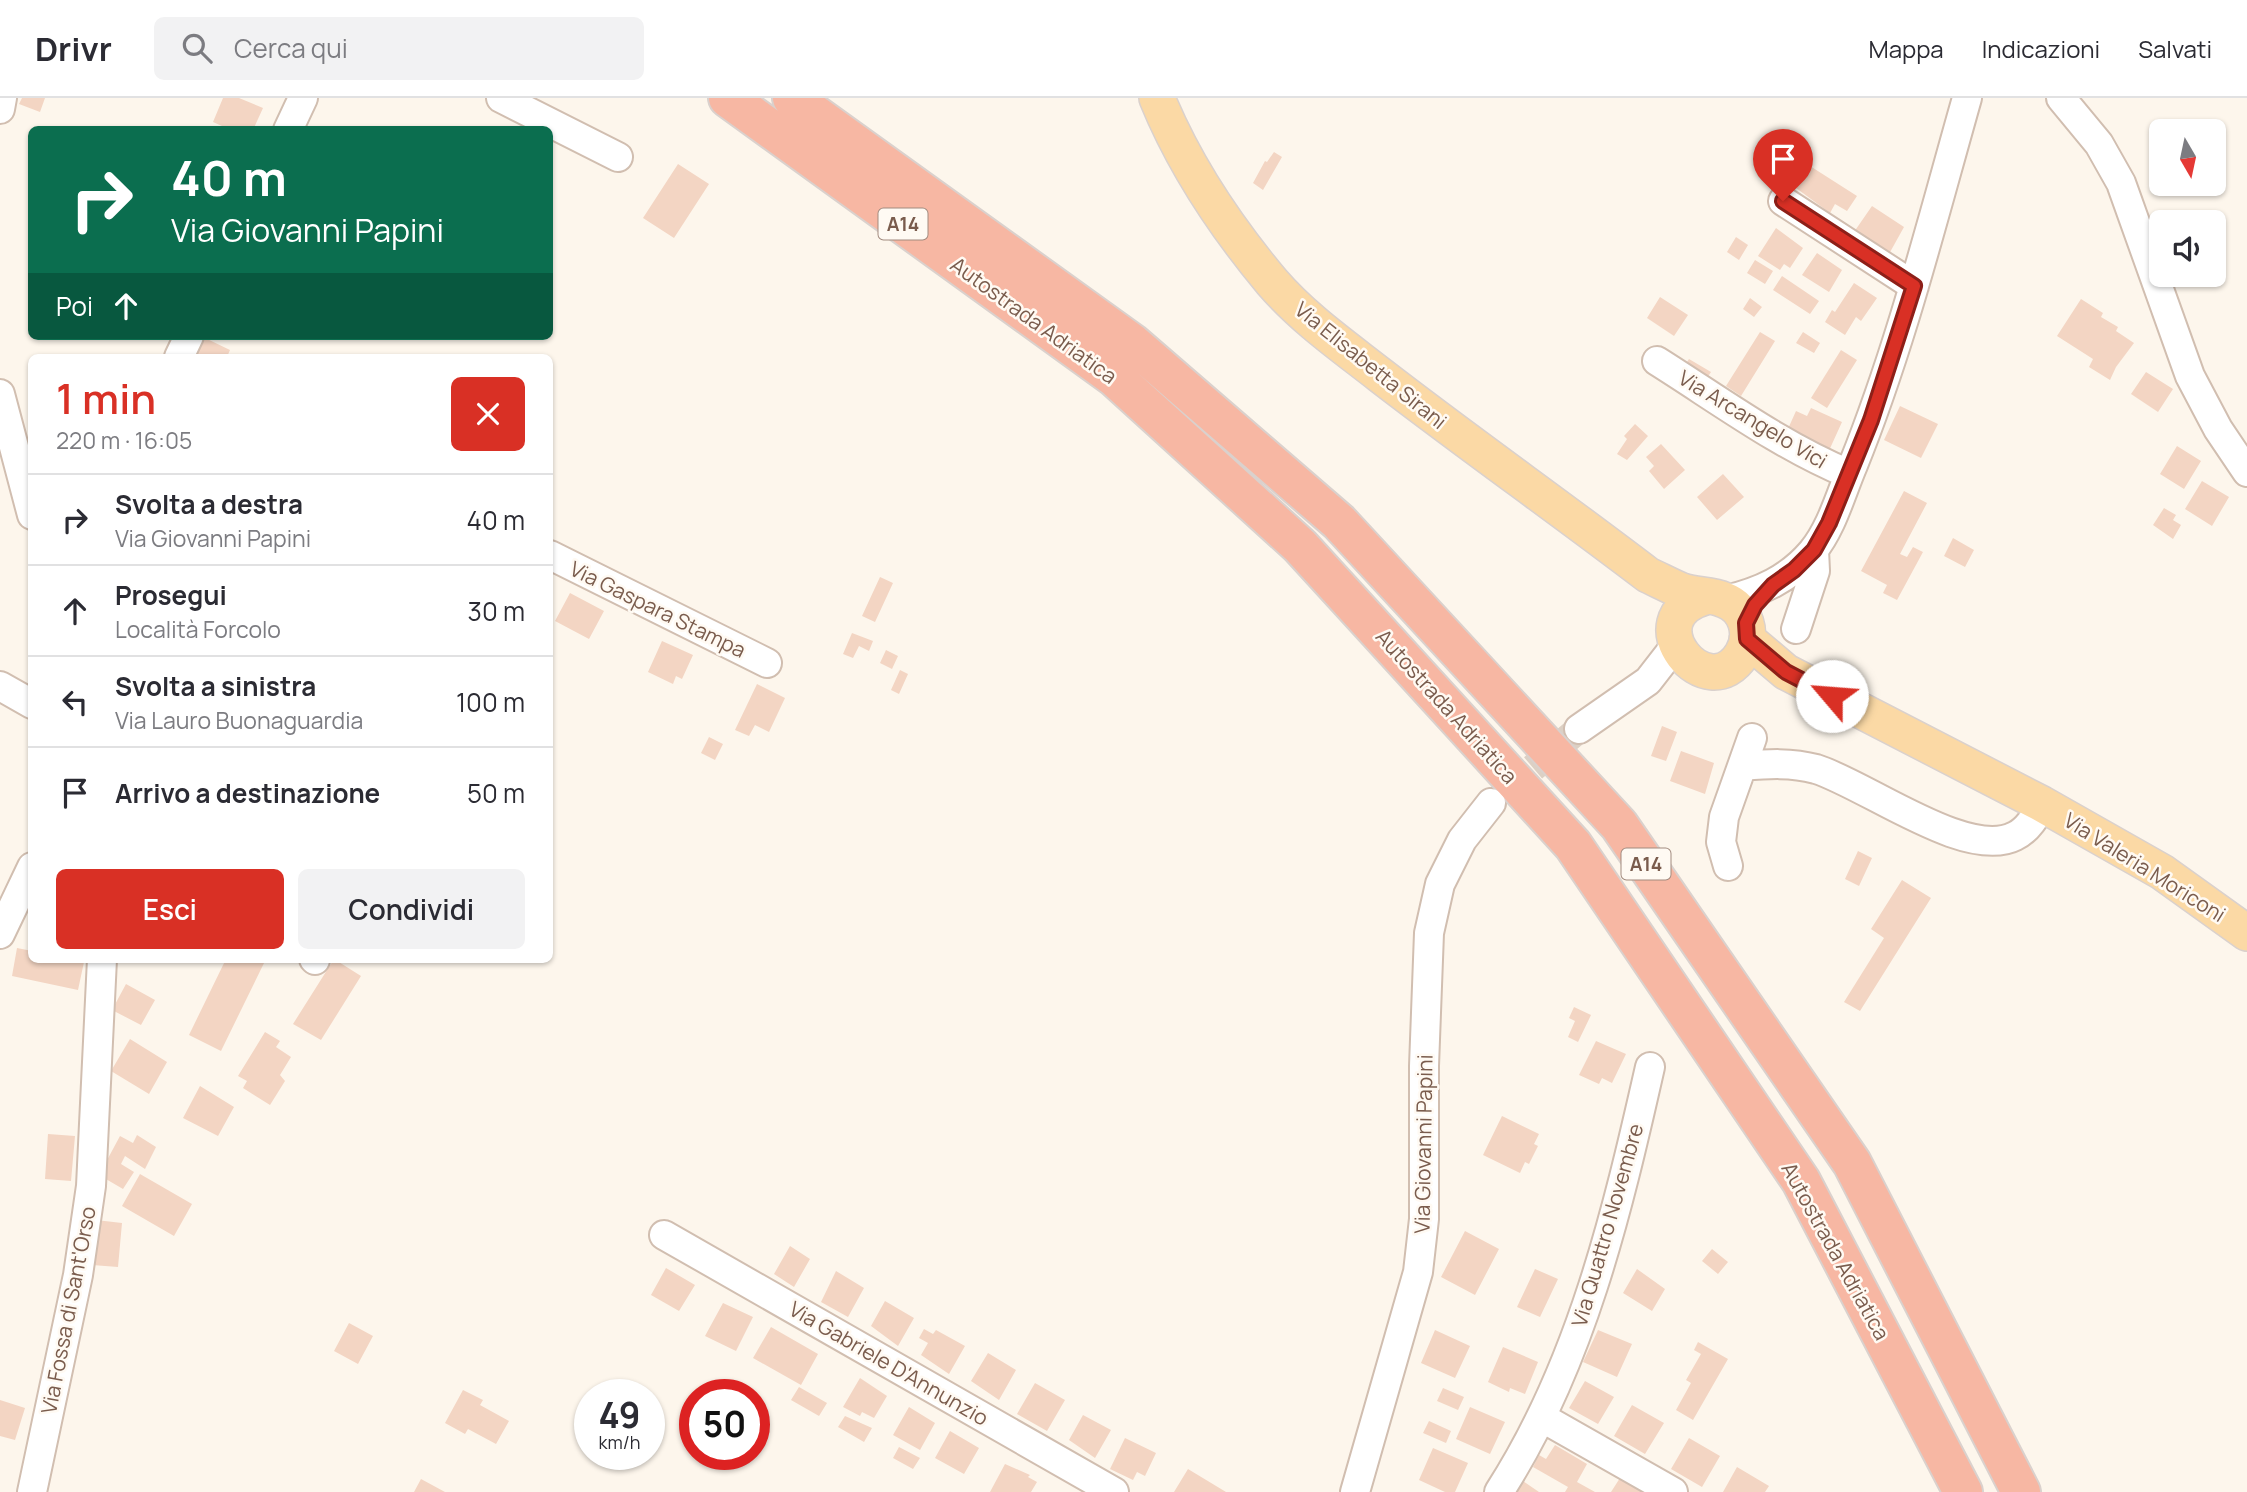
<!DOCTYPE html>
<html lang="it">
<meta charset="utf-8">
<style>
body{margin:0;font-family:Manrope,sans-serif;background:#f2f2f3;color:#2b2b33;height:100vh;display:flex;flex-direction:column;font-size:26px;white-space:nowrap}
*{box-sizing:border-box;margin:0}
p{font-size:23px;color:#7c7c81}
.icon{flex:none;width:38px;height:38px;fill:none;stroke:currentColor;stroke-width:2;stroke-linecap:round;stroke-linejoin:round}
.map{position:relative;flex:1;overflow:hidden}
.drawer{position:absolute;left:28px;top:256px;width:525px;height:609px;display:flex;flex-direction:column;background:#fff;border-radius:10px;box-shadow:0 2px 5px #0004}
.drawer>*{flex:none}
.top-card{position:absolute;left:28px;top:28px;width:525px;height:214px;border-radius:10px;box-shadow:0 2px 5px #0004;background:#0b6e4f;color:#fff;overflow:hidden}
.needle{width:46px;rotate:171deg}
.controls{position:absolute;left:2149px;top:21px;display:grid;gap:14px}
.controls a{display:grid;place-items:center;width:77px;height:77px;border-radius:10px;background:#fff;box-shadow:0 2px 5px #0004;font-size:35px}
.speed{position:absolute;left:574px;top:1281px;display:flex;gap:14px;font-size:35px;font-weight:700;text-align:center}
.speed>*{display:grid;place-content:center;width:91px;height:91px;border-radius:50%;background:#fff;box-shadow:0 2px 5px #0004;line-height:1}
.speed small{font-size:18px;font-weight:400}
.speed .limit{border:10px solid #d22;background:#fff;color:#111}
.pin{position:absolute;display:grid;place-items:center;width:60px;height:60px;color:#fff;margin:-72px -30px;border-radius:50% 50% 50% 0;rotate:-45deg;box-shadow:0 0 7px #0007}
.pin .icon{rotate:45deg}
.me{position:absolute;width:77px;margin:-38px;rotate:297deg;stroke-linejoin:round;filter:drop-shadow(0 0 5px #0008)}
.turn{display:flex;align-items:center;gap:24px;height:147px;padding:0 28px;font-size:32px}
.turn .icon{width:91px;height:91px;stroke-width:2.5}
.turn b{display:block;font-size:49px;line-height:60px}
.then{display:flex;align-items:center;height:66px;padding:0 28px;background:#0003;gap:14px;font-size:26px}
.round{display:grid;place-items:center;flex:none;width:74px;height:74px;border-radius:10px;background:#f2f2f3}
.head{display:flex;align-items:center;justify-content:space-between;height:119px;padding:0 28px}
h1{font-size:42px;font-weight:600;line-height:52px;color:#d93025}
.action{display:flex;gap:14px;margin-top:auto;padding:14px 28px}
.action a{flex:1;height:80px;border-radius:10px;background:#d93025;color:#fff;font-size:28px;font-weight:600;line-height:80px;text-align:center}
.action a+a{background:#f2f2f3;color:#2b2b33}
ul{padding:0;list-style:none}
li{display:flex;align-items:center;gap:21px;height:91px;padding:0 28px;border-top:2px solid #e1e1e2}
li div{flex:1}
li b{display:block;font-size:26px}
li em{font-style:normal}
header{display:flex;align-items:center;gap:42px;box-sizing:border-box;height:98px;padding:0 35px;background:#fff;border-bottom:2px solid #e1e1e2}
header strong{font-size:33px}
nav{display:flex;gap:38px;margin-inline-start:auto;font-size:24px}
.search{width:490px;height:63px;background:#f2f2f3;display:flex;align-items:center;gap:18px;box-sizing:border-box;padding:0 24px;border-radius:10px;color:#7c7c81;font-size:26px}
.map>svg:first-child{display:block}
.building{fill:#f3d5c3}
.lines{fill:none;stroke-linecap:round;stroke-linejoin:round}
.minor-tunnel{stroke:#dcd0c4;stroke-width:28;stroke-dasharray:28 14;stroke-linecap:butt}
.minor-casing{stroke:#d1beb0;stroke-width:32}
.major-casing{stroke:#dad1cd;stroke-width:38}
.highway-casing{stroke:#dad1cd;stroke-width:42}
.minor{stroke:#fff;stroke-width:28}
.major{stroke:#fbd9a5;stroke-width:35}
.highway{stroke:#f7b7a3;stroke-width:38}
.route-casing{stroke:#8d1f18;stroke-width:18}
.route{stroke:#d93025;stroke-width:12}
.labels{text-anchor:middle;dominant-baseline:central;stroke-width:5;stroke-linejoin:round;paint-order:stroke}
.shield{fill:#fffaf3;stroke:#a28b7f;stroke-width:2}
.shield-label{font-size:19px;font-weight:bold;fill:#7a5c4d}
.street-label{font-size:21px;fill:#7a5c4d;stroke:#fffaf3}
</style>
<header>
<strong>Drivr</strong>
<div class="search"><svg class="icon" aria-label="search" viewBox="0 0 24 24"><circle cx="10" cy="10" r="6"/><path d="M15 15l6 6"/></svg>Cerca qui</div>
<nav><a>Mappa</a><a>Indicazioni</a><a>Salvati</a></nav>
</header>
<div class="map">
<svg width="2247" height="1394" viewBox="0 0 2247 1394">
<rect width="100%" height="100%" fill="#fdf6ec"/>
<path class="building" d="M22,0H45L40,14L19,6Z
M223,0H239L263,10L253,32H231L213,24Z
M1274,54L1282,59L1263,92L1253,85L1265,63L1267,64Z
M678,66L709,86L674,140L643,120Z
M1810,68L1857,98L1847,113L1835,106L1830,115L1796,90Z
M1872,108L1904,129L1889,156L1854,134Z
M1776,130L1803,150L1790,170L1784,166L1780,172L1758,158Z
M1736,139L1748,147L1739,162L1727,154Z
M1817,155L1842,172L1829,194L1802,177Z
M1755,162L1773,173L1765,186L1747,175Z
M1782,178L1819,203L1810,216L1773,192Z
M1854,185L1877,200L1861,223L1856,219L1845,237L1825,224L1832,212L1835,214Z
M1660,199L1688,217L1674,238L1647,220Z
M1750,200L1762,209L1754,219L1743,211Z
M2081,201L2103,215L2101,219L2118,229L2116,233L2134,245L2116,269L2110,282L2089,269L2093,261L2057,238Z
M1760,234L1775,243L1741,298L1726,288Z
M1803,234L1820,245L1814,255L1796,245Z
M203,239L230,252L227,259H192Z
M1841,252L1857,262L1827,310L1811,300Z
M1689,261L1711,274L1703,286L1681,273Z
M2146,274L2173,291L2158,314L2131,296Z
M1900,308L1938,326L1921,360L1884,342Z
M1811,310L1842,324L1827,357L1787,333L1796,313L1807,318Z
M1635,326L1648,338L1627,362L1617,356L1627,341L1624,338Z
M1661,346L1685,372L1664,391L1649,373L1654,368L1646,359Z
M2177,348L2201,363L2184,391L2160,376Z
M1723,376L1744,399L1717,422L1697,399Z
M2202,383L2229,399L2212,428L2185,411Z
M1904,393L1927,405L1900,456L1907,459L1913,449L1923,454L1897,502L1883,495L1887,487L1861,473Z
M2164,410L2176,417L2173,422L2181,427L2173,441L2153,427Z
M1953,440L1974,452L1965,469L1944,458Z
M880,479L893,485L875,524L862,518Z
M570,495L604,513L589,541L555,523Z
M852,535L873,543L869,553L859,548L853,560L843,556Z
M662,543L693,557L682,581L676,578L673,586L648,574Z
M886,552L898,558L892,571L880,565Z
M900,572L908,576L899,596L891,592Z
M757,586L785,600L769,634L755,627L749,638L735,632Z
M1662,628L1677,634L1666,663L1651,658Z
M709,639L723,646L715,662L701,655Z
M1681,653L1714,665L1705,696L1670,683Z
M1858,753L1872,760L1859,788L1845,781Z
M1902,782L1931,800L1860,913L1844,904L1884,840L1871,831Z
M17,850L32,853V861L84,864L78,892L12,878Z
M226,861H260L265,863L221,953L189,937Z
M334,861L361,878L321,942L293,926Z
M126,886L155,902L141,927L112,912Z
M1574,909L1591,917L1578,944L1568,939L1575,923L1569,920Z
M265,934L280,943L276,949L291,959L280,977L285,983L270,1007L243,990L247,983L238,978Z
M130,941L167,964L149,996L111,973Z
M1596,943L1626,956L1612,985L1602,980L1599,986L1579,977Z
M200,988L234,1009L218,1038L183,1020Z
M1502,1018L1539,1036L1534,1046L1538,1048L1529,1066L1525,1064L1520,1075L1483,1057Z
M48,1036L75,1038L71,1083L45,1081Z
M137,1037L156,1049L145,1071L125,1058L121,1066L134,1074L123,1091L99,1077L120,1038L133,1045Z
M140,1076L192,1106L174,1138L122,1108Z
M96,1122L122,1125L118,1169L92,1167Z
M1465,1133L1499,1151L1475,1197L1441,1179Z
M790,1148L810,1161L794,1189L774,1176Z
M1712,1151L1728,1164L1718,1176L1702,1163Z
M666,1170L695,1187L679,1213L651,1197Z
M1535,1171L1558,1181L1540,1219L1517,1209Z
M1637,1171L1665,1191L1652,1213L1623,1195Z
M836,1173L864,1190L848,1219L821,1204Z
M885,1203L914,1220L898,1248L871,1228Z
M723,1205L753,1219L736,1253L705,1238Z
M349,1225L373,1238L358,1266L334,1253Z
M771,1229L818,1256L801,1287L753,1260Z
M924,1231L933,1236L936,1232L965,1248L949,1276L921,1257L928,1245L919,1240Z
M1435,1232L1470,1248L1455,1280L1421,1265Z
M1598,1232L1632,1246L1617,1279L1583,1264Z
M1698,1244L1728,1261L1693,1322L1676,1312L1691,1285L1686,1282L1701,1256L1694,1252Z
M1503,1249L1538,1264L1525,1296L1510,1290L1509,1294L1488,1284Z
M988,1255L1016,1272L999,1302L971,1283Z
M860,1280L887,1298L874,1320L862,1314L860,1318L843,1309Z
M1585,1283L1614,1299L1598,1326L1569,1310Z
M1035,1285L1065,1302L1047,1333L1017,1316Z
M799,1289L827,1305L819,1318L791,1302Z
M1443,1290L1464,1299L1458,1312L1437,1303Z
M463,1292L483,1302L480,1307L509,1323L496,1346L468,1331L465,1336L445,1325Z
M0,1302L25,1310L15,1342L0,1338Z
M1632,1307L1664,1325L1645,1356L1614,1338Z
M909,1309L935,1325L920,1352L893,1337Z
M1470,1309L1505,1324L1490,1356L1456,1341Z
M1083,1317L1111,1332L1095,1360L1069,1342Z
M845,1318L872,1330L864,1344L838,1329Z
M1429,1323L1451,1333L1446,1345L1423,1335Z
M950,1333L979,1350L964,1376L935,1360Z
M1125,1340L1156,1355L1145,1378L1137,1374L1133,1382L1110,1371Z
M1689,1340L1720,1358L1702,1389L1671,1371Z
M1555,1347L1587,1366L1577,1384L1595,1394H1565L1568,1389L1533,1369L1539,1357L1546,1361Z
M899,1349L920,1360L913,1371L893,1360Z
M1433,1350L1468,1365L1455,1394H1445L1419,1382Z
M1005,1366L1030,1377L1028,1379L1037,1384L1031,1394H990Z
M1737,1369L1769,1388L1765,1394H1723Z
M1188,1371L1226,1394H1174Z
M1620,1380L1643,1394H1611Z
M421,1381L445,1394H414Z
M1520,1381L1539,1394H1512Z"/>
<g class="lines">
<path class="minor-tunnel" d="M1501,697L1579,631"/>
<g class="minor-casing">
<path id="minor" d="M501,0L618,59
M2061,0L2099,46L2121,85L2190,278L2218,331L2247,374
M0,11L2,0
M288,32L303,0
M1783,103L1914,188
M179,259L189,238
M1657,263C1719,302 1781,348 1849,376
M0,296L32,417
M550,457L767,565
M1726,502C1760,494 1789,481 1812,454C1832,430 1841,395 1853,367C1901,248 1932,123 1967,0
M1796,531L1815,473L1814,452
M0,588L32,606
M1579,631L1648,583L1676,547
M1742,668C1767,666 1791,664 1816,671C1865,686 1967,763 2015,738C2028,732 2036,718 2042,706
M1728,768L1721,744L1724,719L1752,640
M0,836L32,769
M314,861L315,862
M664,1137L1114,1394
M1541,1319L1673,1394
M32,1394L78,1177L91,1088L102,861
M1355,1394L1418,1174L1424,1121V968L1429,835L1440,786L1462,742L1491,705
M1499,1394C1581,1267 1617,1115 1650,969"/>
</g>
<g class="major-casing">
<path id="major" d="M1157,0C1184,66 1226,129 1272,184C1303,220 1343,248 1380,277C1468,345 1559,409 1648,477C1659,482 1670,488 1682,493C1696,498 1711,496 1724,502C1746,510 1754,536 1742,556C1708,612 1631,521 1705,499
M1747,541L1786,574L2042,706L2162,774L2247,835"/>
</g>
<g class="highway-casing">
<path id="highway" d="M728,0L1114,279L1300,448L1573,747L1801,1083L1963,1394
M792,0L1132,245L1339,424L1619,727L1852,1065L2021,1394"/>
</g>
<use href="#minor" class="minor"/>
<use href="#major" class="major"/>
<use href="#highway" class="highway"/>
</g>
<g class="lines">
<g class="route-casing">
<path id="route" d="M1783,103L1914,188L1871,322L1829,425L1814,452L1794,472L1773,487L1755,507L1746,525L1747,541L1786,574L1832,598"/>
</g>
<use href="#route" class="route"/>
</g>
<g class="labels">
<g class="shield">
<rect x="878.5" y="110.5" width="49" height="31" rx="5"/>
<rect x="1621.5" y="750.5" width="49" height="31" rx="5"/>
</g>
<g class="shield-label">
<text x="903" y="126">A14</text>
<text x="1646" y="766">A14</text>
</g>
<g class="street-label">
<text transform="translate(1034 222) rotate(36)">Autostrada Adriatica</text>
<text transform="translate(1371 267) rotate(39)">Via Elisabetta Sirani</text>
<text transform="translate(1753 321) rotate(31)">Via Arcangelo Vici</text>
<text transform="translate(658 511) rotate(26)">Via Gaspara Stampa</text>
<text transform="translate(1447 608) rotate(48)">Autostrada Adriatica</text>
<text transform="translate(2145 769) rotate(32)">Via Valeria Moriconi</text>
<text transform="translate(1423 1046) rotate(-89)">Via Giovanni Papini</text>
<text transform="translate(1607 1127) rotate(-74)">Via Quattro Novembre</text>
<text transform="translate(1836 1153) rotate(61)">Autostrada Adriatica</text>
<text transform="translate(68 1212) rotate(-79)">Via Fossa di Sant'Orso</text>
<text transform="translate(889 1265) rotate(30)">Via Gabriele D'Annunzio</text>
</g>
</g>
</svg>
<div class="controls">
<a><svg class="needle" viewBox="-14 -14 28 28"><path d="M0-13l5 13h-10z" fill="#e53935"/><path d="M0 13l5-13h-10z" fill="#7c7c81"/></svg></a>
<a><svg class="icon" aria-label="sound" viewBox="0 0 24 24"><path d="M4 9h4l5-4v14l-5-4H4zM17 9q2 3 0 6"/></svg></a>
</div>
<div class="speed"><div>49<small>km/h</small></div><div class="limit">50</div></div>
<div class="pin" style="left:1783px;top:103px;background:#d93025"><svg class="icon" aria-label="arrive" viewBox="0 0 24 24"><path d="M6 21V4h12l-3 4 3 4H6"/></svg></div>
<svg class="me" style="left:1832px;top:598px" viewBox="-20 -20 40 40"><circle r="19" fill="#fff"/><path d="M0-13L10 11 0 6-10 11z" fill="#d93025"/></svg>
<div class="top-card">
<div class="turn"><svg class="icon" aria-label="right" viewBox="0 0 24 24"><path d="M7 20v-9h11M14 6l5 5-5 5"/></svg><div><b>40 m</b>Via Giovanni Papini</div></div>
<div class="then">Poi<svg class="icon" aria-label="ahead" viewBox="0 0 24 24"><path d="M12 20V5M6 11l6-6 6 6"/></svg></div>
</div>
<section class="drawer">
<div class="head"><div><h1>1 min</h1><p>220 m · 16:05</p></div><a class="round" style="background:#d93025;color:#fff"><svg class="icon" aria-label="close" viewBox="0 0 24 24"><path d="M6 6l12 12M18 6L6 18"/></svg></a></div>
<ul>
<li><svg class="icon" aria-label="right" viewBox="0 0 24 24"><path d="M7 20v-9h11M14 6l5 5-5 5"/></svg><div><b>Svolta a destra</b><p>Via Giovanni Papini</p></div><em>40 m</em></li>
<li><svg class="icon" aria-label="ahead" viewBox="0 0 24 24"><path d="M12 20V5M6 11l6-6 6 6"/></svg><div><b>Prosegui</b><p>Località Forcolo</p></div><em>30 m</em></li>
<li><svg class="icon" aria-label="left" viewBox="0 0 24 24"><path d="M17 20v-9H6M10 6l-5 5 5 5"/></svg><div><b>Svolta a sinistra</b><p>Via Lauro Buonaguardia</p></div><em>100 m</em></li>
<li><svg class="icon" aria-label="arrive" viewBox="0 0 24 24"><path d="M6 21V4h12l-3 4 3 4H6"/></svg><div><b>Arrivo a destinazione</b></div><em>50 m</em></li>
</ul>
<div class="action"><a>Esci</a><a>Condividi</a></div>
</section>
</div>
